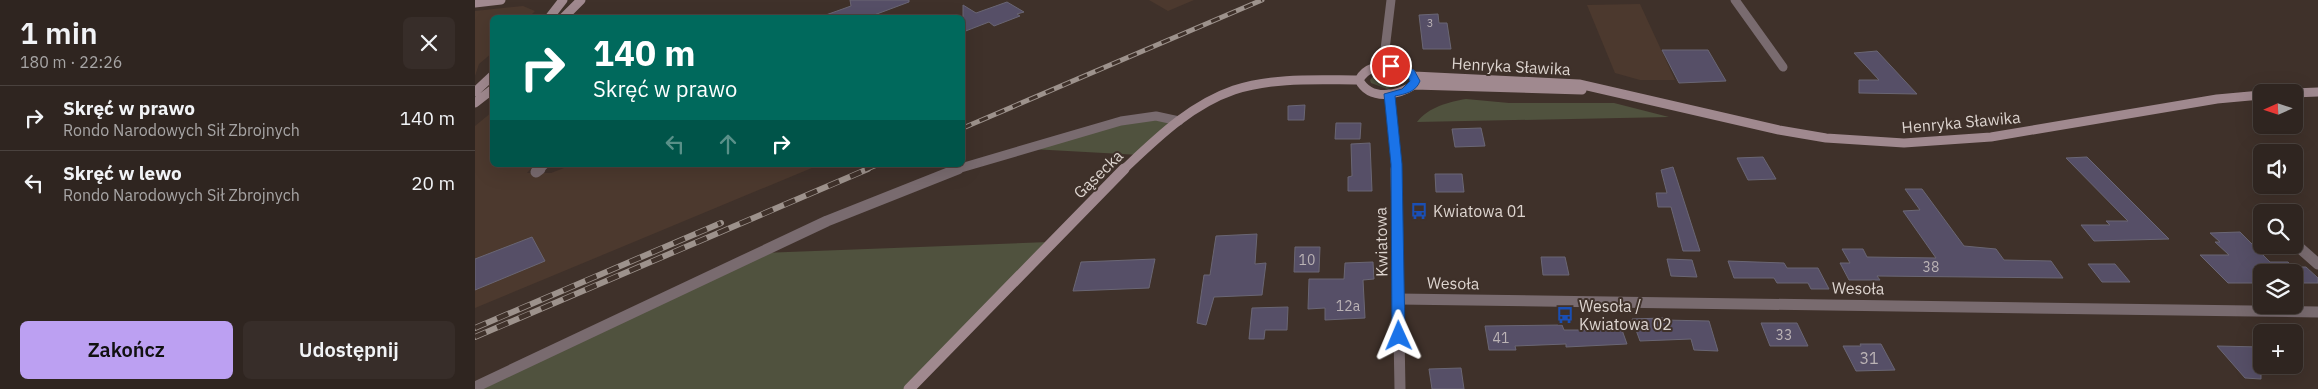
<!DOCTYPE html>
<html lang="pl">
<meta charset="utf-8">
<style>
body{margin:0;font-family:"IBM Plex Sans",sans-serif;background:#372d29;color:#f1f3f6;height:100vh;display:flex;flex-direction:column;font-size:19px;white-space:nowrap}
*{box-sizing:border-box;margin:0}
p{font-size:16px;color:#a7a5a5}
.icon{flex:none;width:28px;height:28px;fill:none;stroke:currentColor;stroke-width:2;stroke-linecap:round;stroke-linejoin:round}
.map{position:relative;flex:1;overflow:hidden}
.side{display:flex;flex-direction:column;background:#2f2520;width:475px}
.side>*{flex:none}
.guide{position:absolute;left:15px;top:15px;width:475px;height:152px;border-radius:8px;box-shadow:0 5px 20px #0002,0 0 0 1px #4a423e;background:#00695c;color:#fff;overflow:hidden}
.needle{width:32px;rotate:267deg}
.buttons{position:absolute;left:1778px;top:84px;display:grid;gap:10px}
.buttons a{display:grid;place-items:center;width:50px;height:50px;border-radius:8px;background:#2f2520;box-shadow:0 5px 20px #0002,0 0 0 1px #4a423e;font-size:25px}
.pin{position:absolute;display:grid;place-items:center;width:42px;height:42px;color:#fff;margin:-21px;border:2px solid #fff;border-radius:50%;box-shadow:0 1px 5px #0007}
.me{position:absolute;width:55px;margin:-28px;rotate:359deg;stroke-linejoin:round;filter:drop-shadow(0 0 4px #0008)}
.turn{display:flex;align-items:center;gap:18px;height:105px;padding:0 20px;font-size:22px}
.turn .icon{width:65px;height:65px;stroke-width:2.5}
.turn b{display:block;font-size:35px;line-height:42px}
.lanes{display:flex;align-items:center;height:48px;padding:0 20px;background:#0003;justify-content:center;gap:25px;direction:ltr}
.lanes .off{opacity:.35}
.round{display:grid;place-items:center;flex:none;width:52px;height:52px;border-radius:8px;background:#372d29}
.summary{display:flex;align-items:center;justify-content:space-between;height:85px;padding:0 20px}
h1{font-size:30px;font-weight:600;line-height:38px}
.cta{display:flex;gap:10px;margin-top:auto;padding:10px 20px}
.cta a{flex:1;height:58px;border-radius:8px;background:#bca0f2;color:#111;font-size:20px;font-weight:600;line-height:58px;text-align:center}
.cta a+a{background:#372d29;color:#f1f3f6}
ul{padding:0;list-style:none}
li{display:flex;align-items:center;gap:15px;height:65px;padding:0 20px;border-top:1px solid #4a423e}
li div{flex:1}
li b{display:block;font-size:19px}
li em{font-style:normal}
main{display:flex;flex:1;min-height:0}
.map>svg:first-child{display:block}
.built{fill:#4c392e}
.green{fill:#50523e}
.building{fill:#564f67;stroke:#6a6674}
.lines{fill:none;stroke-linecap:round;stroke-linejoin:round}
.minor-far1{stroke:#796b6f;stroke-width:9}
.minor{stroke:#796b6f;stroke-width:11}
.tertiary-far1{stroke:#796b6f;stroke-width:9}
.tertiary{stroke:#796b6f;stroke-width:11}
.secondary-far1{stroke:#a0898f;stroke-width:9}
.secondary{stroke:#a0898f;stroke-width:11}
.rail-far1-casing{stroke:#9d928c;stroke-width:5}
.rail-casing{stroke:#9d928c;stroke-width:6}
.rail-far1{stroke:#3f312a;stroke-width:3;stroke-dasharray:9;stroke-linecap:butt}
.rail{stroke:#3f312a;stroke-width:4.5;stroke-dasharray:12;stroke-linecap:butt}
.route{fill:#1a73e8;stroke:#114b97}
.labels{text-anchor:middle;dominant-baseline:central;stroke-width:4;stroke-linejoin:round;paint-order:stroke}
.far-number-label{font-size:11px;fill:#bbb3b5}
.number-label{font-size:14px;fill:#bbb3b5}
.street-label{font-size:16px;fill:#ddd4cf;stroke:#3f312a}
.poi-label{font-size:16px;fill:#ddd4cf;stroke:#3f312a;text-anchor:start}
.near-number-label{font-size:16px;fill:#bbb3b5}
</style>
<main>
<section class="side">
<div class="summary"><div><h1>1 min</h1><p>180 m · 22:26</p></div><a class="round"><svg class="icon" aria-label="close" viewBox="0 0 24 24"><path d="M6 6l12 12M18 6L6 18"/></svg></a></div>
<ul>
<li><svg class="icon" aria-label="right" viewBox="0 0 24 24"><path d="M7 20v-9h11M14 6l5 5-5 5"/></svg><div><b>Skręć w prawo</b><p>Rondo Narodowych Sił Zbrojnych</p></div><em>140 m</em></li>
<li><svg class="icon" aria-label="left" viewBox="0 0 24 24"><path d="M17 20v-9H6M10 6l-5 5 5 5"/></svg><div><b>Skręć w lewo</b><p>Rondo Narodowych Sił Zbrojnych</p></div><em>20 m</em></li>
</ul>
<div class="cta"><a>Zakończ</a><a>Udostępnij</a></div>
</section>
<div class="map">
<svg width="1843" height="389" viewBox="0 0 1843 389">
<rect width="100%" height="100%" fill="#3f312a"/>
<path class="built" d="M674,0H719L693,11Z
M1165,4L1200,80H1165L1140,73L1112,5Z
M48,6L60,11L54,17L18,18L17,53L4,64L0,76V11Z
M17,112L18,165H59L52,173H76L97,165H344L0,308V126Z"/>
<path class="green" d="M912,71L927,77V83L912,89L896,83L895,80L900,74Z
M991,99L1034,103H1139L1194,117L942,122C954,107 973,102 991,99Z
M681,116L704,121L665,155L556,149L646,121Z
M574,242L434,389H0L284,253Z"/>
<path class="building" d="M375,0H434V2L391,18H348V16L376,6Z
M532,2L549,12L542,14L545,16L519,26L514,22L488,32V5L501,13Z
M963,14L964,23H972L976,49H948L944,15Z
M1187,50H1233L1251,81L1204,83Z
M1402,51L1442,94L1384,93V80H1404L1379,53Z
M830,105L829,120H813V106Z
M861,123H886L885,139H860Z
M1006,128L1010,146L980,147L977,129Z
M895,143L897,191H873V177L877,176L876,144Z
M1288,157L1301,179L1273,180L1262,158Z
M1612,157L1694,239L1619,241L1606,225H1635L1631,221H1653L1591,158Z
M1198,167L1225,251H1208L1196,207H1183L1181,193H1192L1186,170Z
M960,174H987L989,192H961Z
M1430,189H1447L1489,246L1521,249L1529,260L1576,261L1588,278L1402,276L1405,280H1374L1365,263H1375L1367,249H1388L1392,257L1461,258L1428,211L1445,210Z
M1765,232L1795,262H1813L1818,267H1831L1843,278V283H1819V272H1786L1785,283H1753L1725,255H1754L1740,242H1745L1735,233Z
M782,234L780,264L791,263L787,295L739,297L731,325L722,323L729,275H735L741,236Z
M57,237L70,261L0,290V259Z
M820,247H845L844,272H819Z
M1066,257H1090L1094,275H1068Z
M680,259L674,288L598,291L606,262Z
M1192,259L1217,260L1222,277L1196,276Z
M1253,261L1309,263L1312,268H1343L1354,289H1336L1333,283H1302L1299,278H1259Z
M898,262L899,279L888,280L890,318L850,320V308L833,309L834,279H869L870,263Z
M1613,264H1640L1655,282H1627Z
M813,307L812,330H790L789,339H774L777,308Z
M1188,318L1189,320L1234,321L1243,351L1219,350L1216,339L1165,341L1157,319Z
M1286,323H1322L1333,346H1295Z
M1087,325L1089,330H1147L1152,344L1091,347V344L1040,346L1041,350H1014L1010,326Z
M1385,344H1406L1420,370L1381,371L1368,346H1386Z
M1742,346L1786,347V379L1770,378Z
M986,368L989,389H957L954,369Z"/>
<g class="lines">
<path class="minor-far1" d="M1260,0L1308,67
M908,66L916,0
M63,170L69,165
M479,170L646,121L681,116L704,121"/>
<path class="minor" d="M61,172L65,169
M1819,243L1843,264
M923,299L1843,312
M0,387L352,221L483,169"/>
<path class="tertiary-far1" d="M914,94L921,170"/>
<path class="tertiary" d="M921,169L925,389"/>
<path class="secondary-far1" d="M0,3L26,0
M74,18L88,0
M88,18L106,0
M916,66L930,69L939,76V85C922,96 895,101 884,80C891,67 903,66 916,66Z
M939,76L1104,84L1304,130L1351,138L1429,143L1516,137L1742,99L1786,95
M939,85L1107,90
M0,92L18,75
M1819,93L1843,92
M0,103L18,89
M648,170C681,139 715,105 759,90C799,77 843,80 884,80"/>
<path class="secondary" d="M434,389L649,169"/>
<g class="rail-far1-casing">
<path id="rail-far1" d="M488,128L787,0
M390,170L402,165"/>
</g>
<g class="rail-casing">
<path id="rail" d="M0,328L246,223
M0,337L393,169"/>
</g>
<use href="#rail-far1" class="rail-far1"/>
<use href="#rail" class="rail"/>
</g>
<path class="route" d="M916,63L939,70L945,81C941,92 930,94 920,96L927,164L930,336L924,341L917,336L916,164L909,94L927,89L935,81L932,74L913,68V64Z"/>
<defs>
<g id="bus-bare" transform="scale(1.35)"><path d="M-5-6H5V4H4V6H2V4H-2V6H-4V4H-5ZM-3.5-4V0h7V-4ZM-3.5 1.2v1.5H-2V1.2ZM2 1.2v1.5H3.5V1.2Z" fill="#1a4fb4" stroke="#3f312a" stroke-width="2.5" paint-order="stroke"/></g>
</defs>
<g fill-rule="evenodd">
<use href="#bus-bare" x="944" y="211"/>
<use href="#bus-bare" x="1090" y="315"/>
</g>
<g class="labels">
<g class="far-number-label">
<text x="955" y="23">3</text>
</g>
<g class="number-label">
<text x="832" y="260">10</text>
<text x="1456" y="267">38</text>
<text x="873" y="306">12a</text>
<text x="1309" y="335">33</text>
<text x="1026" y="338">41</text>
</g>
<g class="street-label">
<text transform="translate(1036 66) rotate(3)">Henryka Sławika</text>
<text transform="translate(1486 122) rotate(-5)">Henryka Sławika</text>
<text transform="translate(623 174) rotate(-44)">Gąsecka</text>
<text transform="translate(906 242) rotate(-91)">Kwiatowa</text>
<text transform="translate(978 283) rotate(1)">Wesoła</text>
<text transform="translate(1383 288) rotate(1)">Wesoła</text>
</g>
<g class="poi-label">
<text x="958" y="211">Kwiatowa 01</text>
<text x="1104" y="306">Wesoła /<tspan x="1104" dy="18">Kwiatowa 02</tspan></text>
</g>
<g class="near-number-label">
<text x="1394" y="358">31</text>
</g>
</g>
</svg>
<div class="buttons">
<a><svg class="needle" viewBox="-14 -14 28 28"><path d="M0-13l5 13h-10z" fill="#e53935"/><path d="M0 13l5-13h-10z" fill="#a7a5a5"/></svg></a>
<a><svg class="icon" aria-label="sound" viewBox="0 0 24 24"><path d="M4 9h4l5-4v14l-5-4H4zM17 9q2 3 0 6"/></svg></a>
<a><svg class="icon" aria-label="search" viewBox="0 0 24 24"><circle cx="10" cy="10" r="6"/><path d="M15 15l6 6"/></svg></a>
<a><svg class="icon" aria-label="layers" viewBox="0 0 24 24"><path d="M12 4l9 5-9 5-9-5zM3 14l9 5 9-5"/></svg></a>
<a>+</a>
</div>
<div class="pin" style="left:916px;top:66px;background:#d93025"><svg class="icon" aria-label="arrive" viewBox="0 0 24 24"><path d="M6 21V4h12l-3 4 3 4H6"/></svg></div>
<svg class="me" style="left:924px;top:336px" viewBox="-20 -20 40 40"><path d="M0-17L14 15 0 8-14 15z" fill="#1a73e8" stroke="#fff" stroke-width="4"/></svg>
<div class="guide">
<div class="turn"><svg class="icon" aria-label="right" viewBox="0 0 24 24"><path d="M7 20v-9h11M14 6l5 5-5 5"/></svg><div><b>140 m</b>Skręć w prawo</div></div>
<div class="lanes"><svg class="icon off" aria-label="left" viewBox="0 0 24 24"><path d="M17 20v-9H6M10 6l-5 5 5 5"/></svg><svg class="icon off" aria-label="ahead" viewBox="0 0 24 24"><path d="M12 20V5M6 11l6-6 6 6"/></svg><svg class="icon" aria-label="right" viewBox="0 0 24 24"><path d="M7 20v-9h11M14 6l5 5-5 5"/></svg></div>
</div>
</div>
</main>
